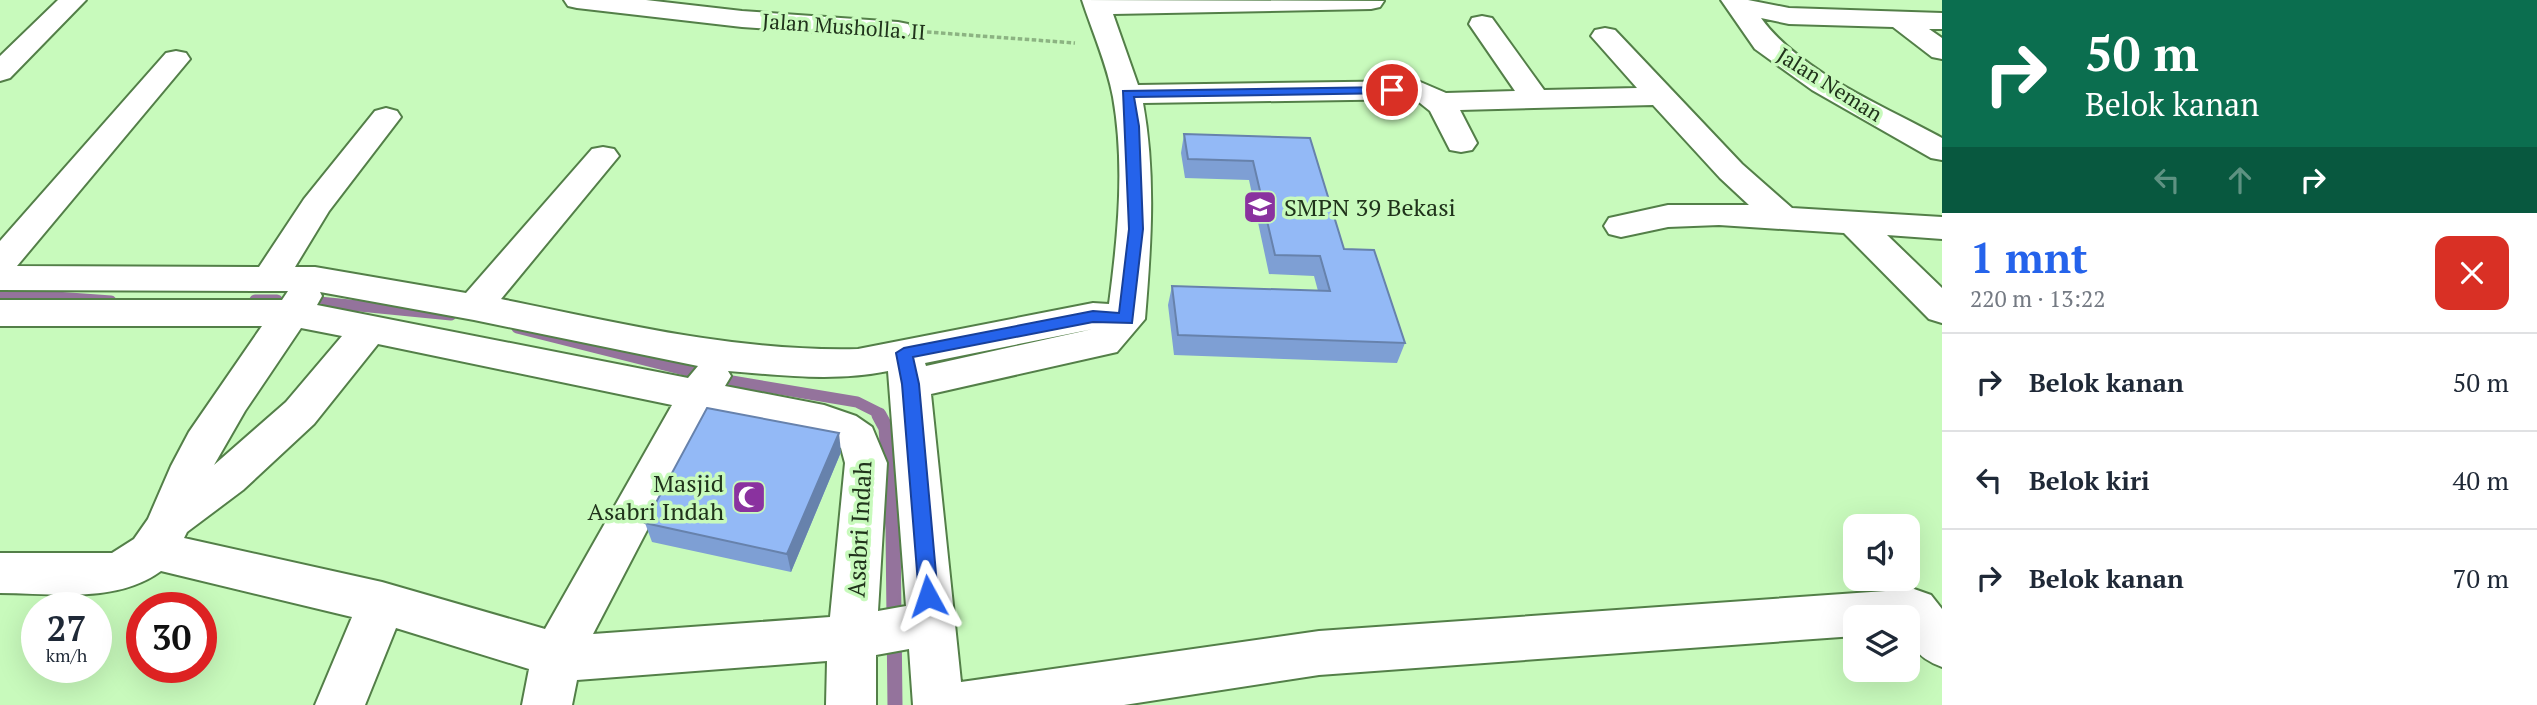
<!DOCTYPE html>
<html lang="id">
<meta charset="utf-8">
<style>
body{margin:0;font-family:"PT Serif",serif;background:#f6f6f7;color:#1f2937;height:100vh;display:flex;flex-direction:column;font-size:26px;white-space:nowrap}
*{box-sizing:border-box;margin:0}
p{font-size:23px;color:#747a83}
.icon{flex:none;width:38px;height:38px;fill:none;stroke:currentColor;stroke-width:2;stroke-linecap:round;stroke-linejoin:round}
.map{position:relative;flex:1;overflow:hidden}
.panel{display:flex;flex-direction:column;background:#fff;width:595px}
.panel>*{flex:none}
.guide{background:#0b6e4f;color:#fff;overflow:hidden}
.fabs{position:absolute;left:1843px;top:514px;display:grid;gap:14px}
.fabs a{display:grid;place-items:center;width:77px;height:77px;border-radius:14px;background:#fff;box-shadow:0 7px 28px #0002;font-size:35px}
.speed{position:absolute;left:21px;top:592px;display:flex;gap:14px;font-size:35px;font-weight:700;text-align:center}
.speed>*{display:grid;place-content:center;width:91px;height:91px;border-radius:50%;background:#fff;box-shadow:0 7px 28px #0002;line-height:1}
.speed small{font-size:18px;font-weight:400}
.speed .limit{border:10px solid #d22;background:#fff;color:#111}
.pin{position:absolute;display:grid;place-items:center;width:60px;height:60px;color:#fff;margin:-30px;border:4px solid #fff;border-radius:50%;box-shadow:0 2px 7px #0007}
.me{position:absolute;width:77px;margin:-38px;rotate:355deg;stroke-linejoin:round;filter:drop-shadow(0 0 5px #0008)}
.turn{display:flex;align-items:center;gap:24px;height:147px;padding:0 28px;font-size:32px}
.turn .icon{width:91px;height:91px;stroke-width:2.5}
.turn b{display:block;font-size:49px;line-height:60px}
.lanes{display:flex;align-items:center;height:66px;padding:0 28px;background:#0003;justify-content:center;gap:35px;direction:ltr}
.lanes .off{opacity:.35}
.round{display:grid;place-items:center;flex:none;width:74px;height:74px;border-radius:14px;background:#f6f6f7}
.headline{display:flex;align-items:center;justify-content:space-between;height:119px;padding:0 28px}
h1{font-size:42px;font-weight:700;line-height:52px;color:#2563eb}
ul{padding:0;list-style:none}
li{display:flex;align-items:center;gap:21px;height:98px;padding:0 28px;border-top:2px solid #e0e1e3}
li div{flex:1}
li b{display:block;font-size:26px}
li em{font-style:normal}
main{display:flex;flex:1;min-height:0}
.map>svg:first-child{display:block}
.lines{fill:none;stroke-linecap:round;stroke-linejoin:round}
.stream-far1{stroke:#94739c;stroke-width:11}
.stream{stroke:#94739c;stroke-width:15}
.minor-casing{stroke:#537f48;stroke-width:4}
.path{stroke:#8cb382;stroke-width:3.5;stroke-dasharray:4.5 2.5;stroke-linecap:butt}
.minor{fill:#fff;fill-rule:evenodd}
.wall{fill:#7e9fd4}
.shaded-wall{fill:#6782ac}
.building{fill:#93b9f6;stroke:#6782ac;stroke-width:2}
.route{fill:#2563eb;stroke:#184099;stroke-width:2}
.labels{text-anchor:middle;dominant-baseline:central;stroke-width:7;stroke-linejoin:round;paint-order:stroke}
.far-street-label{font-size:21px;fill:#20331b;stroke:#c8fabc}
.poi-label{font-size:24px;fill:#20331b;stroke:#c8fabc;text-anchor:start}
.street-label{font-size:24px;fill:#20331b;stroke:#c8fabc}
</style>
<main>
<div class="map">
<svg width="1942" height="705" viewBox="0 0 1942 705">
<rect width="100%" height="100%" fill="#c8fabc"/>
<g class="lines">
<path class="stream-far1" d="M0,293L111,301
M255,300H277
M319,302L451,315
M517,328L700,374
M720,379L857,402L877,412L880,417"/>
<path class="stream" d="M879,415L886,428L893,530L895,705"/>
<g class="minor-casing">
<path id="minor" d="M58,0H86L10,78L0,81V56Z
M564,0H646L742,11L898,22L908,24L912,30L908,36L898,38L742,27L577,8L568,6Z
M1082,0L1384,1L1380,7L1371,9L1113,14L1138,85L1418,81L1446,93L1515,91L1469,24L1472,18L1482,16L1492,18L1544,90L1637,88L1591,36L1595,30L1605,28L1615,30L1742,164L1792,208L1942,217V239L1887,235L1942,288V323L1929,319L1844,233L1719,225L1668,227L1621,237L1609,234L1604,226L1609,218L1668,205H1749L1720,178L1653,105L1460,110L1477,143L1472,150L1461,152L1450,150L1430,111L1415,99L1143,103C1156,175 1151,246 1145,319L1117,352L931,394L961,682L1319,631L1914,589L1931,595L1942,609V667C1916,657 1908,645 1908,618H1855V636L1319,675L1124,705H913L909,649L876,655V705H826L827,661L577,680L572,705H522L529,669L396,628L365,705H315L352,617L161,571C116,604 53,593 0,593V553H112L134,539L148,519L171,466L189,432L262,326H0V300H282L288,291L0,290V241L166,53L176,51L186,53L190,59L17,266L259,267L304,199L375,111L386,108L397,111L401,117L329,211L295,267H315L466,293L592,149L603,147L614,149L619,156L501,299C620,323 736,352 858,349L1093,303L1109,304C1118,236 1125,165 1113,97C1107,64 1092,31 1082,0ZM320,292L474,320L698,366L688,378L317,305L322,296ZM301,328L342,336L286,402L214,465L245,411ZM1093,329L926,366L925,363ZM378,344L672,405L545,629L382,582L184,538L187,532L243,490L314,424ZM728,371C782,375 834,382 888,371L906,606L878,611L887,463L872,427L856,416L824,405L725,386L731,376ZM708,413L819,436L841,448L845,463L830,617L593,634Z
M1721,0H1748L1789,8L1942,13V29H1929L1942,38V59L1932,57L1893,27L1789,24L1761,18C1800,72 1884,106 1942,138V160L1931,158L1812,90L1755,49Z"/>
</g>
<path class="path" d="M927,32L1075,43"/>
<use href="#minor" class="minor"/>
</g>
<path class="wall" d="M1184,134L1310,138L1344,249L1405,343L1397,363L1174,355L1168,305L1172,286L1318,291L1314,276L1269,274L1249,180L1185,178L1181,153Z
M841,452L791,572L652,542L645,523Z"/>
<path class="shaded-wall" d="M839,433L841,452L791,572L787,554Z"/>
<path class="building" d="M1184,134L1310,138L1344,249L1374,250L1405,343L1178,335L1172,286L1330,291L1320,256L1275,255L1253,161L1188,159Z
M707,408L839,433L787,554L645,523Z"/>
<path class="route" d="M1392,87L1398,90L1396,93L1134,97L1139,126L1143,229L1132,323L1093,322L913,357L919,384L938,596L935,602L928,605L921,602L919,596L902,384L896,353L904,348L1093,311L1119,313L1129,229L1123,91Z"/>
<defs>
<g id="school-square" transform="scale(1.75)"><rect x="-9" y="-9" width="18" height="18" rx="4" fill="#8a329f" stroke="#c8fabc"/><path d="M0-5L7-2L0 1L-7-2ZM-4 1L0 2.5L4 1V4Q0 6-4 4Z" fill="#fff"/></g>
<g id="mosque-square" transform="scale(1.75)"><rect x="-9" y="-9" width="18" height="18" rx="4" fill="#8a329f" stroke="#c8fabc"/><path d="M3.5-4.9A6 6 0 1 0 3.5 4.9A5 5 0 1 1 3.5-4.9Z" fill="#fff"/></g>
</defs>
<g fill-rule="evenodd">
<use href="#school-square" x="1260" y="207"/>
<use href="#mosque-square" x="749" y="497"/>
</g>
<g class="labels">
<g class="far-street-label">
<text transform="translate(844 26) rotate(4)">Jalan Musholla. II</text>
<text transform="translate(1830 84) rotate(32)">Jalan Neman</text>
</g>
<g class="poi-label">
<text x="1284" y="207">SMPN 39 Bekasi</text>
<text x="724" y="483" text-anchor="end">Masjid<tspan x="724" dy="28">Asabri Indah</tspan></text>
</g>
<g class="street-label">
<text transform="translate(859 529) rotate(-87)">Asabri Indah</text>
</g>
</g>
</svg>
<div class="fabs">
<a><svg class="icon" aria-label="sound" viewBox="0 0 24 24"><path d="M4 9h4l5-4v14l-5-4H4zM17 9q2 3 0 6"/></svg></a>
<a><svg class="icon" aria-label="layers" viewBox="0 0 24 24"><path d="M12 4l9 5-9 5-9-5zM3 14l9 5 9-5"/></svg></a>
</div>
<div class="speed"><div>27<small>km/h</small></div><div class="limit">30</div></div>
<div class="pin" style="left:1392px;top:90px;background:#d93025"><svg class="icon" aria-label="arrive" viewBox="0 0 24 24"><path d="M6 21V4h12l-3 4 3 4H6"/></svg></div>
<svg class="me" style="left:928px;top:596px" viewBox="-20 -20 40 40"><path d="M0-17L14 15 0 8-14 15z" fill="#2563eb" stroke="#fff" stroke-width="4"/></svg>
</div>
<section class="panel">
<div class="guide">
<div class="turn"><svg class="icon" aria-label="right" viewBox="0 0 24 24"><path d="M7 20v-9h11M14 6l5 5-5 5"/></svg><div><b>50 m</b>Belok kanan</div></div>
<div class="lanes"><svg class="icon off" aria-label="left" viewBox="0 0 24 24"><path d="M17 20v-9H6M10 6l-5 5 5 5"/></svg><svg class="icon off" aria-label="ahead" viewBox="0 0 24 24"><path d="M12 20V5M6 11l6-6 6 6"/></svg><svg class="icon" aria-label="right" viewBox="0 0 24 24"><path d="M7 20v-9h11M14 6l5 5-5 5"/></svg></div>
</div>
<div class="headline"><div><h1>1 mnt</h1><p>220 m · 13:22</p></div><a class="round" style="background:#d93025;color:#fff"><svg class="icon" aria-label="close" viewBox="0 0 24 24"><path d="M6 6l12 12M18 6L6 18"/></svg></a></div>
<ul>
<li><svg class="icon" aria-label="right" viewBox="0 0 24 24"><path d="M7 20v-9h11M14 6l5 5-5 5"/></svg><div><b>Belok kanan</b></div><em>50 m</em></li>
<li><svg class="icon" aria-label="left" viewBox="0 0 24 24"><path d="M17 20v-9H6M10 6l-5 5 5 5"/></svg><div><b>Belok kiri</b></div><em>40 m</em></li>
<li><svg class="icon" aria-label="right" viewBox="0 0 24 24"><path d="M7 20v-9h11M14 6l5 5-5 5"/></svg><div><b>Belok kanan</b></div><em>70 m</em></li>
</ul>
</section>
</main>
